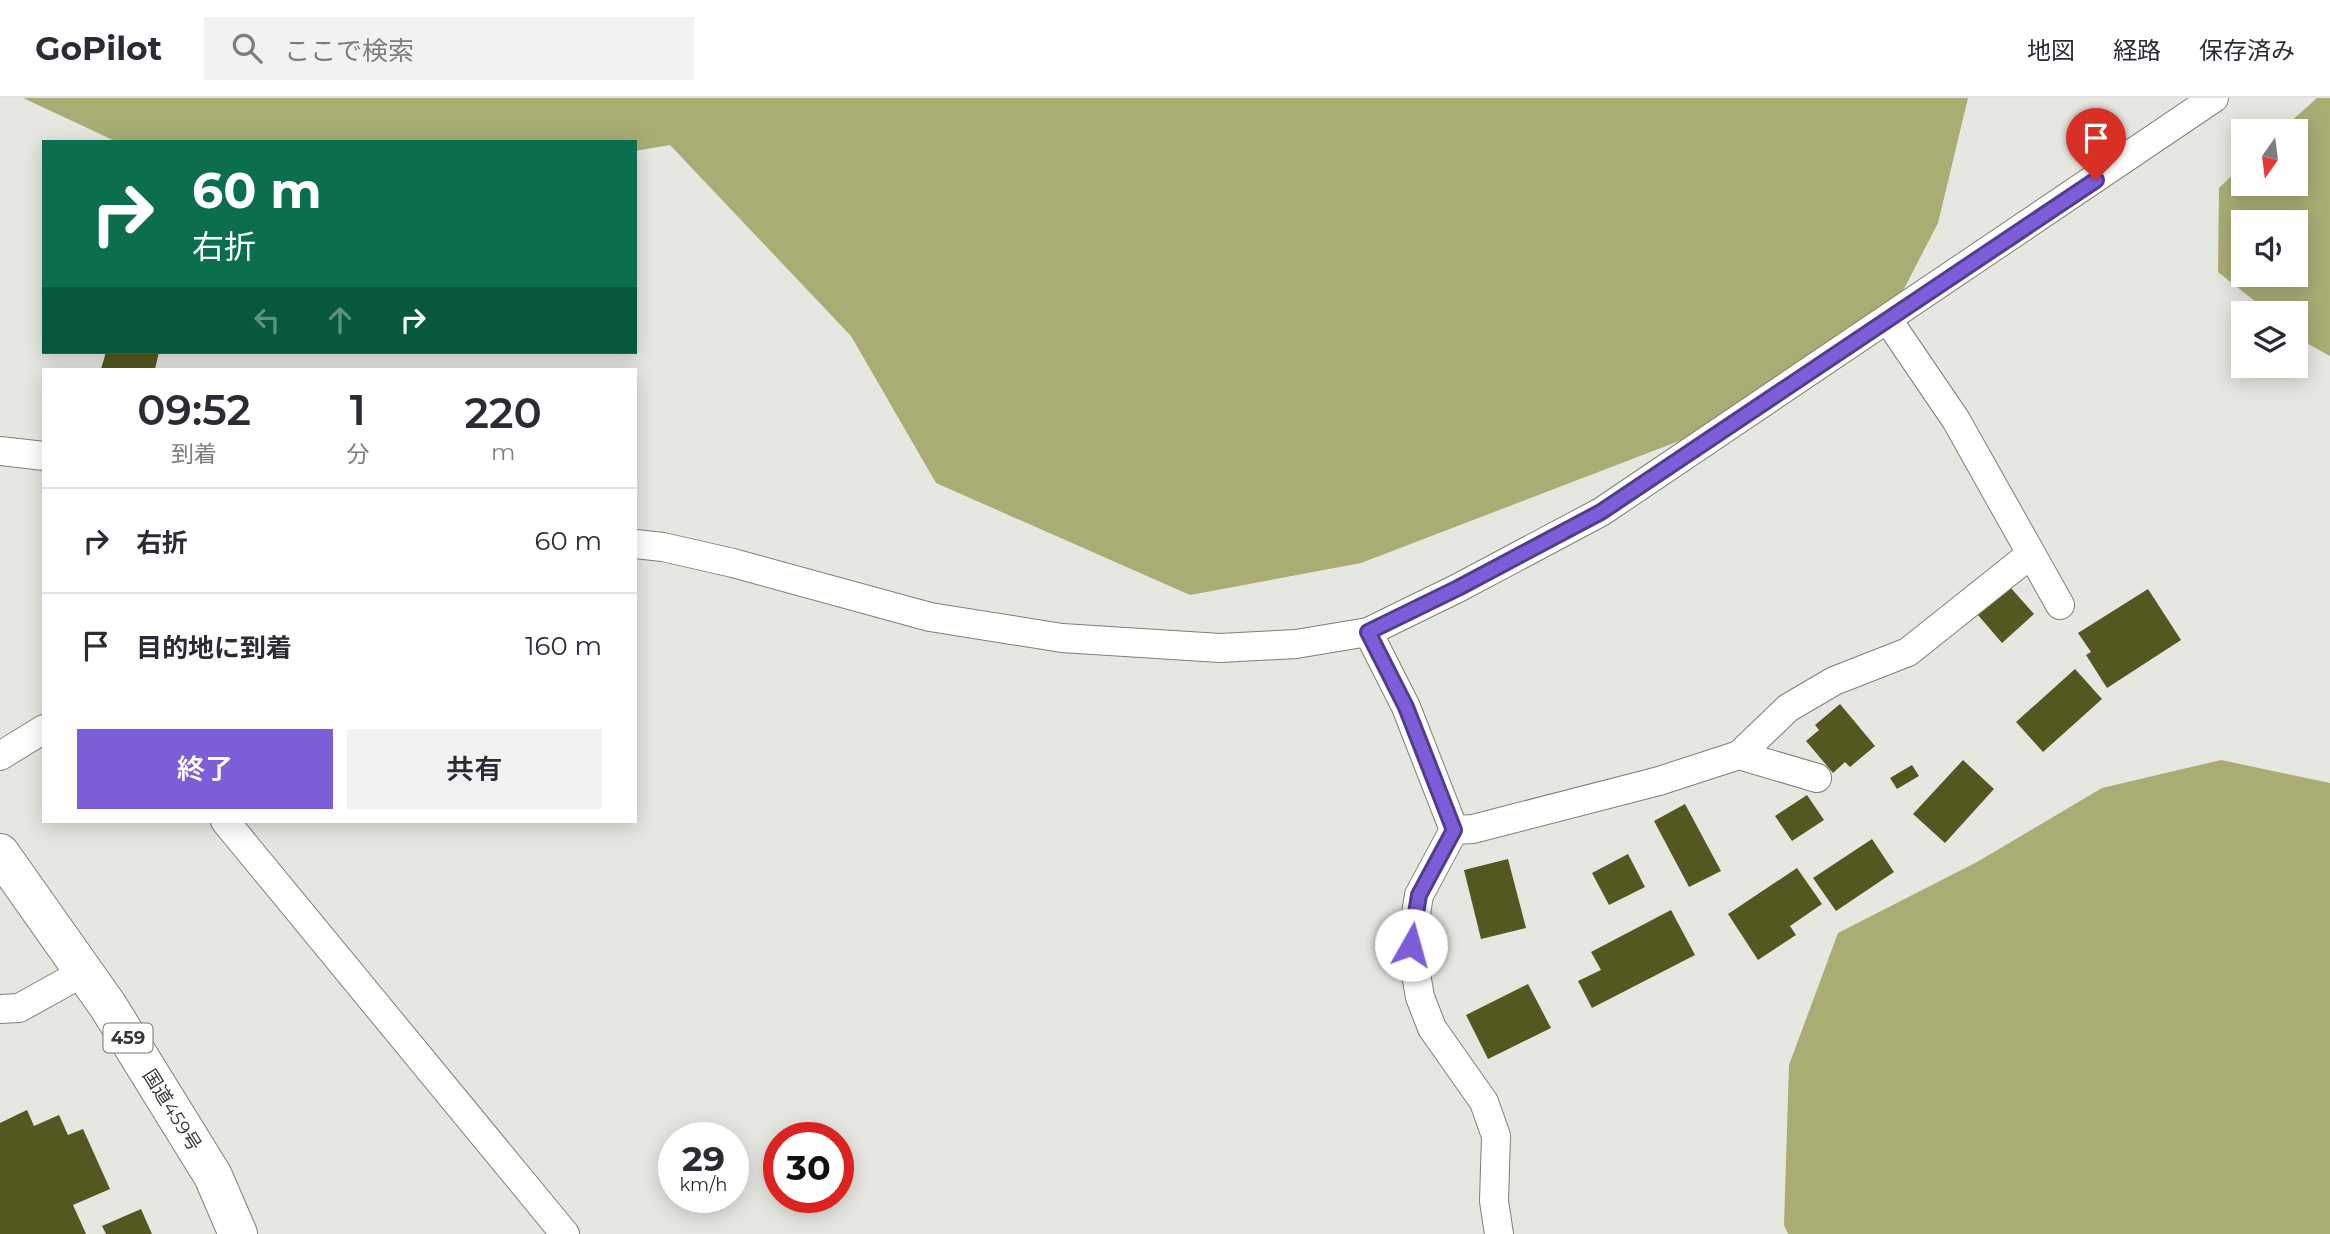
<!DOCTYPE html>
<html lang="ja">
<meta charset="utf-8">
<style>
body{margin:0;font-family:Montserrat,"Noto Sans JP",sans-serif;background:#f2f2f3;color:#2b2b33;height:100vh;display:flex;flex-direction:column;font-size:26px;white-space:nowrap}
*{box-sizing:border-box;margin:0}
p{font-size:23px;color:#7c7c81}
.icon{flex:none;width:38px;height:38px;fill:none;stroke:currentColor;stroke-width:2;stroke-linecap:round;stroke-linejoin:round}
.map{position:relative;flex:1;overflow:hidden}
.side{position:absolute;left:42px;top:270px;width:595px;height:455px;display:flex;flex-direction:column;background:#fff;border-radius:0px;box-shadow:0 4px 18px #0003}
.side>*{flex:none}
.banner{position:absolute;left:42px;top:42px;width:595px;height:214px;border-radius:0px;box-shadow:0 4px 18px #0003;background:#0b6e4f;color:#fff;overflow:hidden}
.needle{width:46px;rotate:194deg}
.fabs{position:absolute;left:2231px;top:21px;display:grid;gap:14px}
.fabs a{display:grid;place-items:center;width:77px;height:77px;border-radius:0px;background:#fff;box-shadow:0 4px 18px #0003;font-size:35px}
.speed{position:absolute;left:658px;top:1024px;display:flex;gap:14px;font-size:35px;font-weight:700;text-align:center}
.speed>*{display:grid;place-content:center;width:91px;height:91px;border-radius:50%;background:#fff;box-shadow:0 4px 18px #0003;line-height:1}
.speed small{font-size:18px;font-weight:400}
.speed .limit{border:10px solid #d22;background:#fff;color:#111}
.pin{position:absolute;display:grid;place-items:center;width:60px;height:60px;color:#fff;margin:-72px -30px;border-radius:50% 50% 50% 0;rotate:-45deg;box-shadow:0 0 7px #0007}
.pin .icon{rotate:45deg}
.me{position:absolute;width:77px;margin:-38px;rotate:7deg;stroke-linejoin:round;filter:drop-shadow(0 0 5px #0008)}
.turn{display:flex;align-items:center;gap:24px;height:147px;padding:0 35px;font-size:32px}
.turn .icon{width:91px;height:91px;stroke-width:2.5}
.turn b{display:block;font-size:49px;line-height:60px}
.lanes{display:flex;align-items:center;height:66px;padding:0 35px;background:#0003;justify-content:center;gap:35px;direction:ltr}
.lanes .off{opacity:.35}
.eta{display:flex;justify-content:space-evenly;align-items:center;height:119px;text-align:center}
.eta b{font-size:42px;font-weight:600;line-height:49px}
.primary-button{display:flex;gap:14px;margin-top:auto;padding:14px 35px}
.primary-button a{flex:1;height:80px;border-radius:0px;background:#7e5ed8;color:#fff;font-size:28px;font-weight:600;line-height:80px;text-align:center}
.primary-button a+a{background:#f2f2f3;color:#2b2b33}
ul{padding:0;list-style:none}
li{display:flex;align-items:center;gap:21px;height:105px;padding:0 35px;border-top:2px solid #e1e1e2}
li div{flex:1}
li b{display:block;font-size:26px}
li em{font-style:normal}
header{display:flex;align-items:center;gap:42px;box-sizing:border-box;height:98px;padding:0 35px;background:#fff;border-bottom:2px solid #e1e1e2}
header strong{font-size:33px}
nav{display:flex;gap:38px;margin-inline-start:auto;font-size:24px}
.search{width:490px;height:63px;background:#f2f2f3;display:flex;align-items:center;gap:18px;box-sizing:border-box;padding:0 24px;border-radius:0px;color:#7c7c81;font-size:26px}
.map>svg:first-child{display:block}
.forest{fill:#a9ad74;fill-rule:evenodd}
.building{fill:#545720}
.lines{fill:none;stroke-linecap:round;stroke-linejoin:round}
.street-casing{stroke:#7e7f78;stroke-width:30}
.highway-casing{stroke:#7e7f78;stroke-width:40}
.street{stroke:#fff;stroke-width:28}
.highway{stroke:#fff;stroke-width:38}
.route-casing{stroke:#523d8c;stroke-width:18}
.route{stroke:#7e5ed8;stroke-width:12}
.labels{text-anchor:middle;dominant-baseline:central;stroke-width:7;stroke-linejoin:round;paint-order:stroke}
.shield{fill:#fffffe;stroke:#747573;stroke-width:2}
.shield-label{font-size:18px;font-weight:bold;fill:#393a37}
.street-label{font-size:19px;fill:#393a37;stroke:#fffffe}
</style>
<header>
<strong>GoPilot</strong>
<div class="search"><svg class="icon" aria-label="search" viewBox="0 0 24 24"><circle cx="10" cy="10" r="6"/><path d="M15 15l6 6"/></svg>ここで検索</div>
<nav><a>地図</a><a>経路</a><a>保存済み</a></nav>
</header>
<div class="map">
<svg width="2330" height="1136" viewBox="0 0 2330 1136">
<rect width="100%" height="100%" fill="#e6e7e0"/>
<path class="forest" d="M23,0H1968L1938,125L1888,222L1687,340L1361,465L1190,497L936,385L851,238L670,47L635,53V44H123L113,42Z
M2317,0H2330V258L2310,247L2296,236V215H2270L2218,174L2219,90L2243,67L2244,86H2296V33H2280ZM2244,124H2296V177H2244Z
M2221,662L2330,685V1136H1788L1784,1127L1789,967L1838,835L1977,764L2102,690Z"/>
<path class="building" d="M106,254H159L155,271H101Z
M2010,489L2034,516L2002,545L1978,517Z
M2148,491L2181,542L2107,590L2086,557L2091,554L2078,535Z
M2075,571L2102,601L2043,654L2016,624Z
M1840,606L1875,648L1850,669L1845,664L1833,675L1806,643L1819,632L1815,627Z
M1963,662L1994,691L1945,745L1913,716Z
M1912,667L1919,678L1897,691L1890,680Z
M1807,697L1824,722L1792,743L1775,718Z
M1685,706L1721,773L1689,789L1654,723Z
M1872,741L1894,774L1836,813L1813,780Z
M1628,756L1645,789L1609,807L1592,775Z
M1508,761L1526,830L1481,841L1464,772Z
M1797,770L1822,806L1790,828L1796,837L1758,862L1728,816Z
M1671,812L1695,857L1592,910L1578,883L1601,872L1591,854Z
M1528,886L1551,930L1488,961L1466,917Z
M27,1012L34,1028L59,1017L68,1037L83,1031L110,1091L73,1107L86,1136H0V1025Z
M141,1111L152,1136H106L102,1128Z"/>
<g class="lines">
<g class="street-casing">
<path id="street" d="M1888,222L1956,322L2060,507
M0,353L44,358
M635,446L663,449L733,465L930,519L1062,540L1220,550L1296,546L1368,534L1458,490L1601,414L2214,0
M1368,534L1406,609L1454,732L1419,797L1411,847L1420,899L1432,930L1484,1004L1496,1038L1494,1103L1499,1136
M1739,657L1817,680
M0,658L44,631
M225,723L565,1136
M1454,732L1473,731L1659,683L1739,657L1788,610L1834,583L1908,554L2031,456
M0,911L19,910L84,874"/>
</g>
<g class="highway-casing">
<path id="highway" d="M0,755L108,908L213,1078L238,1136"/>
</g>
<use href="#street" class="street"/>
<use href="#highway" class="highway"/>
</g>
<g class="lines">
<g class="route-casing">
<path id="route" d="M1411,847L1419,797L1454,732L1406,609L1368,534L1458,490L1601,414L2096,82"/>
</g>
<use href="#route" class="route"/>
</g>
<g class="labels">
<rect class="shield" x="103.5" y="925.5" width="49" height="29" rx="5"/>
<g class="shield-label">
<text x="128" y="940">459</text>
</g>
<g class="street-label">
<text transform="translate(172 1012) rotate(58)">国道459号</text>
</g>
</g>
</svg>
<div class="fabs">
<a><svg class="needle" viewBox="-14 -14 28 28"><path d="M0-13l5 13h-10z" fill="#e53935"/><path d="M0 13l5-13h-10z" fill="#7c7c81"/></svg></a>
<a><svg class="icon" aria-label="sound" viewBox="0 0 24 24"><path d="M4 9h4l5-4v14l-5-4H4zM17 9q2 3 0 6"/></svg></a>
<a><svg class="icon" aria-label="layers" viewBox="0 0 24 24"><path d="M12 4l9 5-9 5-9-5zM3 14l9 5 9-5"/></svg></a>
</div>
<div class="speed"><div>29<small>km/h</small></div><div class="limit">30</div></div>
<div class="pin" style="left:2096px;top:82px;background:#d93025"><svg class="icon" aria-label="arrive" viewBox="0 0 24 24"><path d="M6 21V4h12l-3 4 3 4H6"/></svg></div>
<svg class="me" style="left:1411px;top:847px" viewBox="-20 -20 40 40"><circle r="19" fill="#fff"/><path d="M0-13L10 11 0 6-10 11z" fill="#7e5ed8"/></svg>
<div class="banner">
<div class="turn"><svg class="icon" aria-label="right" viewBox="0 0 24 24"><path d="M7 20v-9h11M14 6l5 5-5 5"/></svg><div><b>60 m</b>右折</div></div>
<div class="lanes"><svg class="icon off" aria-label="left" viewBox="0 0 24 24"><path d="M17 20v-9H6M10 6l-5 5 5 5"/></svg><svg class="icon off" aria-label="ahead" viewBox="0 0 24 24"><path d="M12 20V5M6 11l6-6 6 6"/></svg><svg class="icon" aria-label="right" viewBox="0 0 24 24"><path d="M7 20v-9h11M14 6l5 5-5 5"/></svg></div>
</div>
<section class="side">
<div class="eta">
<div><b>09:52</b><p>到着</p></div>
<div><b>1</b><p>分</p></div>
<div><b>220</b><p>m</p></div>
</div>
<ul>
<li><svg class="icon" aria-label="right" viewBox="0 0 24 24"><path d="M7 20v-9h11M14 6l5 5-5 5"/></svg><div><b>右折</b></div><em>60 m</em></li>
<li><svg class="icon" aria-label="arrive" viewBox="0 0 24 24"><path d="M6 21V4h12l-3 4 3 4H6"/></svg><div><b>目的地に到着</b></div><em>160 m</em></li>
</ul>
<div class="primary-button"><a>終了</a><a>共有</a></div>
</section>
</div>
